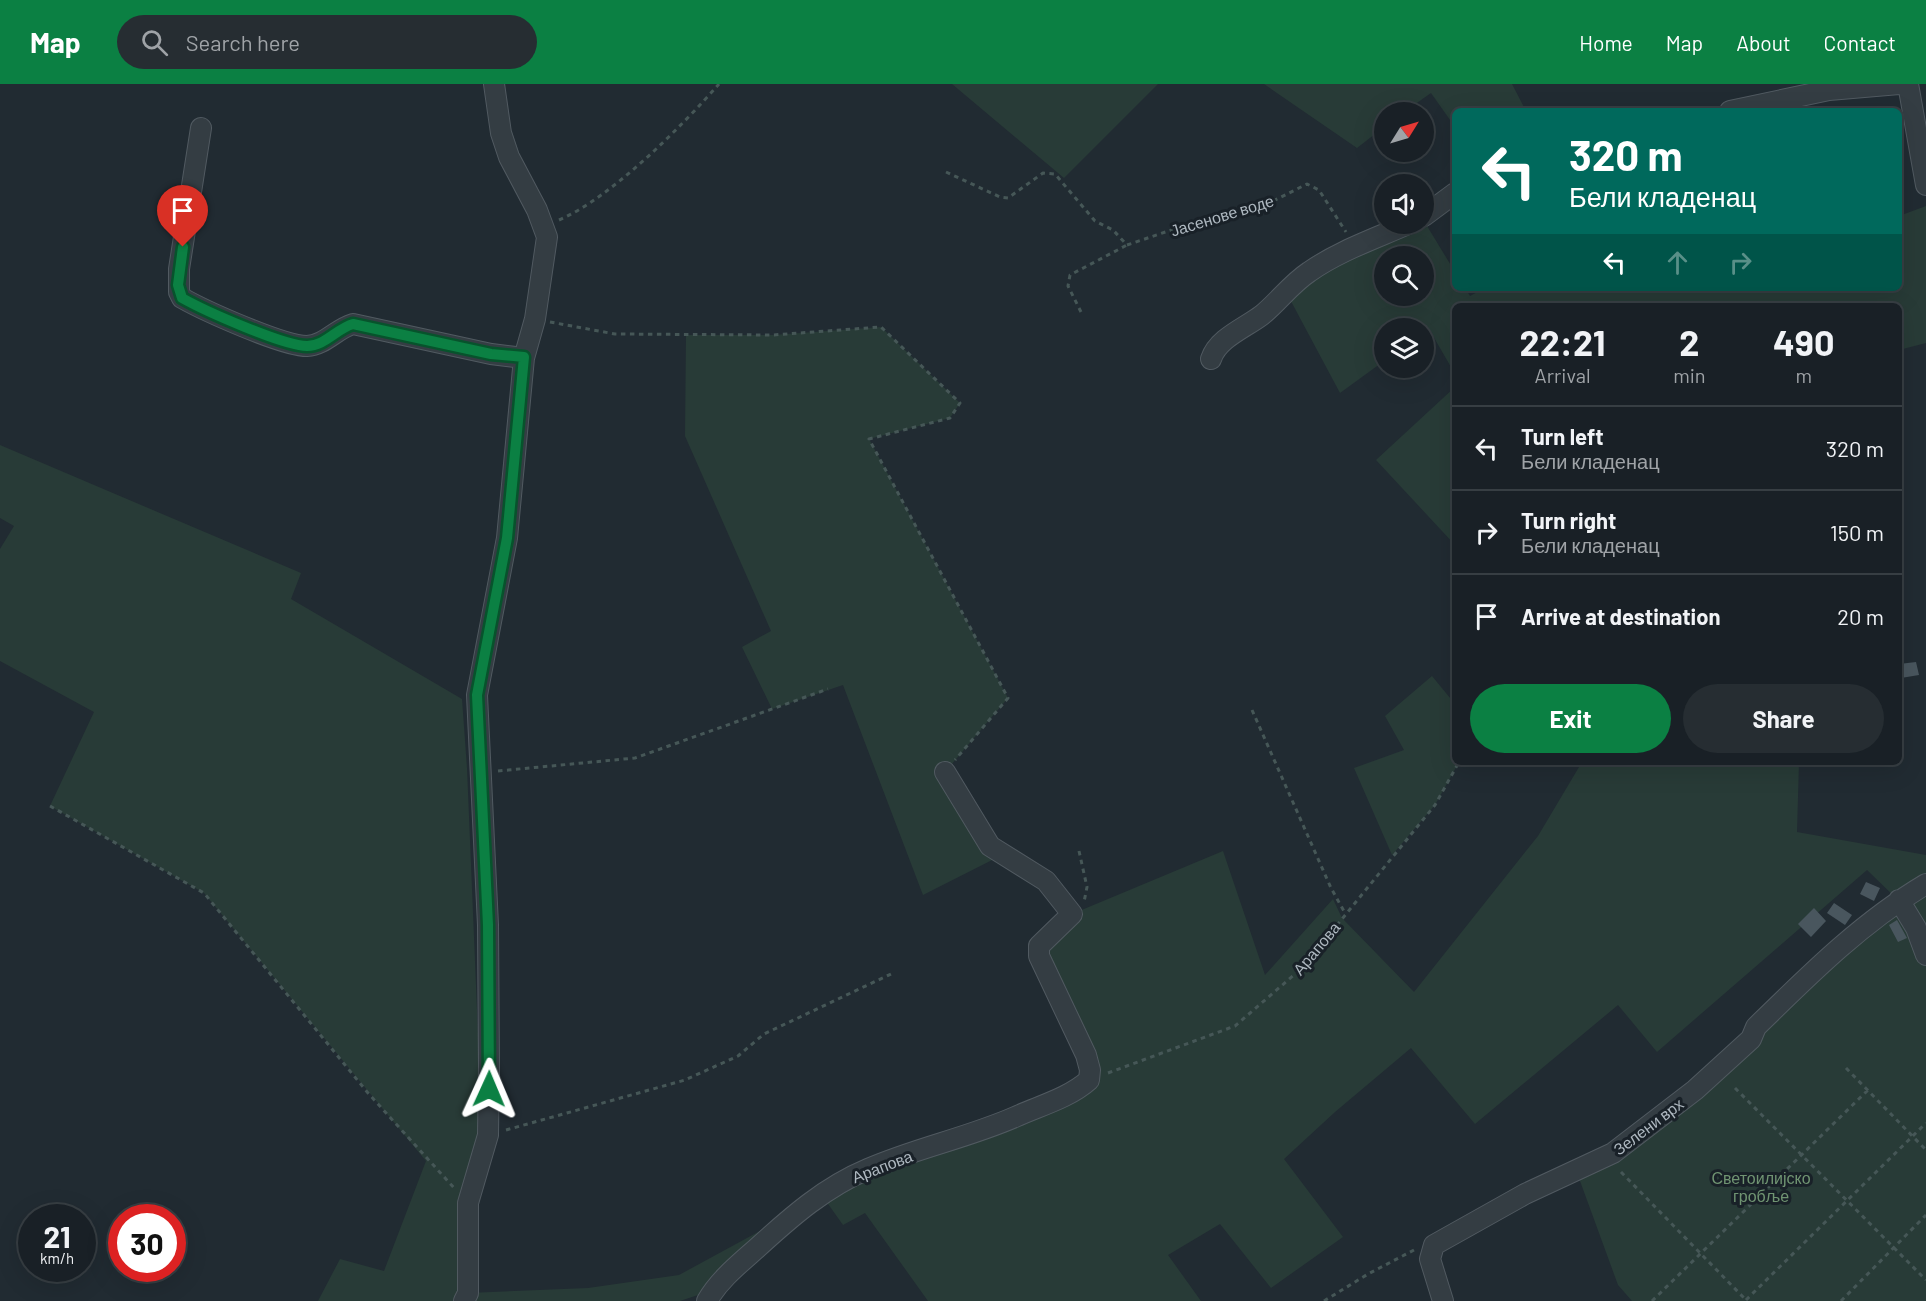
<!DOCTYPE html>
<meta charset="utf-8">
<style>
body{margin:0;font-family:Barlow,sans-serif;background:#262d32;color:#f1f3f6;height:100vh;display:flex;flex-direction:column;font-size:22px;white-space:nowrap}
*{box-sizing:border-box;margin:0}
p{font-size:20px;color:#9fa3a7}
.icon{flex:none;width:33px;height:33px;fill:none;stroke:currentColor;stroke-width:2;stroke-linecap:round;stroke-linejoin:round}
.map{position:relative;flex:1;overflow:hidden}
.sheet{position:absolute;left:1452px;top:219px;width:450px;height:462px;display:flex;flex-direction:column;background:#192026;border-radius:9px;box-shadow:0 6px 24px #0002,0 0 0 2px #373e43}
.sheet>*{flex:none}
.top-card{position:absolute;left:1452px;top:24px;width:450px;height:183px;border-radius:9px;box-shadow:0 6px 24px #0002,0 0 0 2px #373e43;background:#00695c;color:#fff;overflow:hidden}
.needle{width:39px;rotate:53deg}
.tools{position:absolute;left:1374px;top:18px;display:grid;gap:12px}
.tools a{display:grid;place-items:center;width:60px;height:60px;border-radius:50%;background:#192026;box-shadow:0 6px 24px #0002,0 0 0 2px #373e43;font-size:30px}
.speed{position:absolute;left:18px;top:1120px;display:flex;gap:12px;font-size:30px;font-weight:700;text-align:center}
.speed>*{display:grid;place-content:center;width:78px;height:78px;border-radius:50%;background:#192026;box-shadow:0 6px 24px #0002,0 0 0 2px #373e43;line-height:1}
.speed small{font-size:15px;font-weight:400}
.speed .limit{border:9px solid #d22;background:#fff;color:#111}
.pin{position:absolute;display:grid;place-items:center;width:51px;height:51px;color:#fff;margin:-62px -26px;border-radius:50% 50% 50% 0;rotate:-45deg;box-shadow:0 0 6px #0007}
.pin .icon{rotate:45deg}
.me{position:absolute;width:66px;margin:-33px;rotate:1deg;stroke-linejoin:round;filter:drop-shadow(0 0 4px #0008)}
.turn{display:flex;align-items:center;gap:21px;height:126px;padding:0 18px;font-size:27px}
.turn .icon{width:78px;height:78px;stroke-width:2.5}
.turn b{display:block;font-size:42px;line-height:51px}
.lanes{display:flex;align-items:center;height:57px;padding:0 18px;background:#0003;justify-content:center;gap:30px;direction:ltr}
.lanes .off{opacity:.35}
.eta{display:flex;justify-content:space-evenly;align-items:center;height:102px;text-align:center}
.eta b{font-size:36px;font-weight:700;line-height:42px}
.action{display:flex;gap:12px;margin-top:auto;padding:12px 18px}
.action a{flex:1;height:69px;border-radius:36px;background:#0b8043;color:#fff;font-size:24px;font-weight:700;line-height:69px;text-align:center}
.action a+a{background:#262d32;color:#f1f3f6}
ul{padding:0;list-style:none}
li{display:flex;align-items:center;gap:18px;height:84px;padding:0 18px;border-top:2px solid #373e43}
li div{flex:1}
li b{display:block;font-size:22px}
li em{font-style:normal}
header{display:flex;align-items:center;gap:36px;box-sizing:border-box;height:84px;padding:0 30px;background:#0b8043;color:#fff}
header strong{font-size:28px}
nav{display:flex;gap:33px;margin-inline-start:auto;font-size:21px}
.search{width:420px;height:54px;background:#262d32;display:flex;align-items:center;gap:15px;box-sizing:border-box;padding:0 21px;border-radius:33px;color:#9fa3a7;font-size:22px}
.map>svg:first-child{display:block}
.green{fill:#283b37;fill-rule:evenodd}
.building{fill:#49565e}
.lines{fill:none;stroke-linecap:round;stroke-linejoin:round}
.minor-casing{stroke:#515a61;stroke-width:22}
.path{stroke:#465757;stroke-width:3;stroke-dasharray:4.5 4.5;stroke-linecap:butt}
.minor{stroke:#343d43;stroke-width:20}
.route-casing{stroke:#07532c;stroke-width:15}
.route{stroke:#0b8043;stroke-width:10}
.labels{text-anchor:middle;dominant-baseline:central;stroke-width:6;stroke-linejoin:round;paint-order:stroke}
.street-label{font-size:16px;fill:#aeb8c0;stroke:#192128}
.park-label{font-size:16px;fill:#709472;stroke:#192128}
</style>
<header>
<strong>Map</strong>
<div class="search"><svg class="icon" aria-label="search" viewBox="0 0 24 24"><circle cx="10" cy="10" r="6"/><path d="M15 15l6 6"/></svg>Search here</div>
<nav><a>Home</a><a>Map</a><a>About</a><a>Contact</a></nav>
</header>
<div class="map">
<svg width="1926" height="1217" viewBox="0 0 1926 1217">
<rect width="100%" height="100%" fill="#212b32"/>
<path class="green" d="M952,0H1158L1064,94Z
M1264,0H1512L1526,27H1455V43L1431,9L1404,28H1384V43L1357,64Z
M1926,122V259L1899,266V222H1455V290L1429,245L1424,248V244H1384V277L1340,309L1285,206L1408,140H1424V137L1455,188V204H1465L1470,212L1485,204H1899V132ZM1384,172H1424V212H1384Z
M881,243L960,319L950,334L869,355L1008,614L945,688L1002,771L923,811L843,601L772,625L742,563L771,547L685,352L686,251H773Z
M1455,303V461L1376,376Z
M0,361L301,489L291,515L462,615L467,684L482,1046L468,1209L588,1204L679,1191L769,1142L821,1109L1089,996L1039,872L1072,830L1223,767L1265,891L1333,815L1342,834L1414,908L1538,752L1582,678H1799L1797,748L1926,771V1217H1632L1618,1201L1576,1086L1613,1069L1898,816L1867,786L1657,968L1618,921L1475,1040L1411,964L1335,1028L1284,1075L1343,1153L1271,1204L1220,1140L1168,1171L1201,1217H928L865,1129L843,1141L821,1110L713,1206L680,1217H318L340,1175L384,1187L426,1077L204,809L50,722L94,628L0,577V465L14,442L0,434Z
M1432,592L1455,620V678H1459L1435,721L1392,771L1354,684L1404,666L1385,632Z"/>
<path class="building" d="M1916,578L1919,591L1901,594L1899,580Z
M1866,798L1880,804L1874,817L1860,810Z
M1834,819L1852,831L1845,841L1827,829Z
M1814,824L1826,837L1811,853L1798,840Z
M1897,836L1907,854L1898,858L1889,841Z"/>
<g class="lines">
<g class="minor-casing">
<path id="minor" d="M1908,0L1926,101
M1730,27L1829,6L1899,0
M201,44L179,185V208L182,214C205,227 283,262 307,262C325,261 336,245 353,240L491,270L524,274
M1424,132L1455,109
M1211,275C1218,254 1245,244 1262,231C1278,218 1291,200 1309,188C1339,167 1374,155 1408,140
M1899,816L1916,844L1926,871
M464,1217L468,1209V1119L488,1051L489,983L488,841L477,611L507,454L524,274L535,235L547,153L537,126L509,73L501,49L494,0
M707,1217C719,1196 739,1180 757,1164C791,1133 825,1103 868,1085C916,1064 967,1054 1015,1033C1039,1022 1069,1014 1089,996L1090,986L1086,971L1039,872V862L1072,830L1046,797L990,762L945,688
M1443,1217L1430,1175L1434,1161L1525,1110L1613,1069L1695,1006L1751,955L1756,943C1809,891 1862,838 1926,800"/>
</g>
<path class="path" d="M946,88L1000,113L1008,114L1043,89L1055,90L1095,137L1113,146L1127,161L1186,141L1267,120L1307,100L1319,106L1346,148
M559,136C612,113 680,44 719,0
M1081,228L1068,202L1070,191L1127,161
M550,238L615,250L773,251L881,243L960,319L950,334L869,355L1008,614L955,676
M1252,626L1331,804L1345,829
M498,687L635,674L828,605
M50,722L204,809L368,1009L455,1105
M1079,767L1087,803L1084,818
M1846,984L1926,1066
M1108,989L1235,942L1302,884L1435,721L1459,678
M1735,1004L1926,1196
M506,1046L685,996L738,972L764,950L891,890
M1621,1088L1746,1216
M1746,1216L1926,1039
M1324,1217L1368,1190L1414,1166
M1652,1217L1869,1005
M1841,1217L1926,1131"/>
<use href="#minor" class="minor"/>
</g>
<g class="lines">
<g class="route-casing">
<path id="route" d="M183,163L178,201L182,214C205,227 284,262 307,262C325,262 336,245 353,240L491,270L524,273L507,454L477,611L488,841L489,1005"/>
</g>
<use href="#route" class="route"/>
</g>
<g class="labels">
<g class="street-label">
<text transform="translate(1222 131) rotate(-17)">Јасенове воде</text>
<text transform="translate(1316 864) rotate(-50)">Арапова</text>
<text transform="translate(1648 1042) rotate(-37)">Зелени врх</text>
<text transform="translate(882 1082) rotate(-21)">Арапова</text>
</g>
<g class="park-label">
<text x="1761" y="1093">Светоилијско<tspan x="1761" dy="18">гробље</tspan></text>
</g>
</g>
</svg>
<div class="tools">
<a><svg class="needle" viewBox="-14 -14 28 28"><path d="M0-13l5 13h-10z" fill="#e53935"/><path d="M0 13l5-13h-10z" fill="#9fa3a7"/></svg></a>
<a><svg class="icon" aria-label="sound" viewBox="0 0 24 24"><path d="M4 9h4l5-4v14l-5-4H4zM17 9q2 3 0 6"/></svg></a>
<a><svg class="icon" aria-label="search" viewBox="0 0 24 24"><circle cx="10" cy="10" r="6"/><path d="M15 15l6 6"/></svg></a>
<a><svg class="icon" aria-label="layers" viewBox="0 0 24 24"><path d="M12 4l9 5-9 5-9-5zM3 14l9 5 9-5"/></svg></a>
</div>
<div class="speed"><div>21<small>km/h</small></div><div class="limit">30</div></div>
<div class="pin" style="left:183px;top:163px;background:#d93025"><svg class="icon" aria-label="arrive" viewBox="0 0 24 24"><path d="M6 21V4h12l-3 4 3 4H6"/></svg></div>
<svg class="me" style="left:489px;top:1005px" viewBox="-20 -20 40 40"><path d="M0-17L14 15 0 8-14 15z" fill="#0b8043" stroke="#fff" stroke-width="4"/></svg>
<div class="top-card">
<div class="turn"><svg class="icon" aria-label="left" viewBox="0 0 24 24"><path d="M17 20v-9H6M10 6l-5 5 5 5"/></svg><div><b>320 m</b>Бели кладенац</div></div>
<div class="lanes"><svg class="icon" aria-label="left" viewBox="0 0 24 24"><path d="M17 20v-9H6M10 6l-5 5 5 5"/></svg><svg class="icon off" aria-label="ahead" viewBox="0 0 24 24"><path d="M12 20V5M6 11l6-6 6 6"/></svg><svg class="icon off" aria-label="right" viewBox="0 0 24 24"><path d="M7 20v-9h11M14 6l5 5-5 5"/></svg></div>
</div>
<section class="sheet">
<div class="eta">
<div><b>22:21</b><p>Arrival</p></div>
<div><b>2</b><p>min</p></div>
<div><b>490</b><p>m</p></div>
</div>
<ul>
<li><svg class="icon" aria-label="left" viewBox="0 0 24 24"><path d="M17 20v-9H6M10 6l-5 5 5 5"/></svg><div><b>Turn left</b><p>Бели кладенац</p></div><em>320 m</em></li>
<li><svg class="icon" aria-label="right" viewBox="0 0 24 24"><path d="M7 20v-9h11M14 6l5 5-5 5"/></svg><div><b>Turn right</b><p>Бели кладенац</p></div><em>150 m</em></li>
<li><svg class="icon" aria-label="arrive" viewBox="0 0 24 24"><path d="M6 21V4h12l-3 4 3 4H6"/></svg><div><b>Arrive at destination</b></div><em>20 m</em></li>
</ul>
<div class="action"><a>Exit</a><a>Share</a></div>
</section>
</div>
